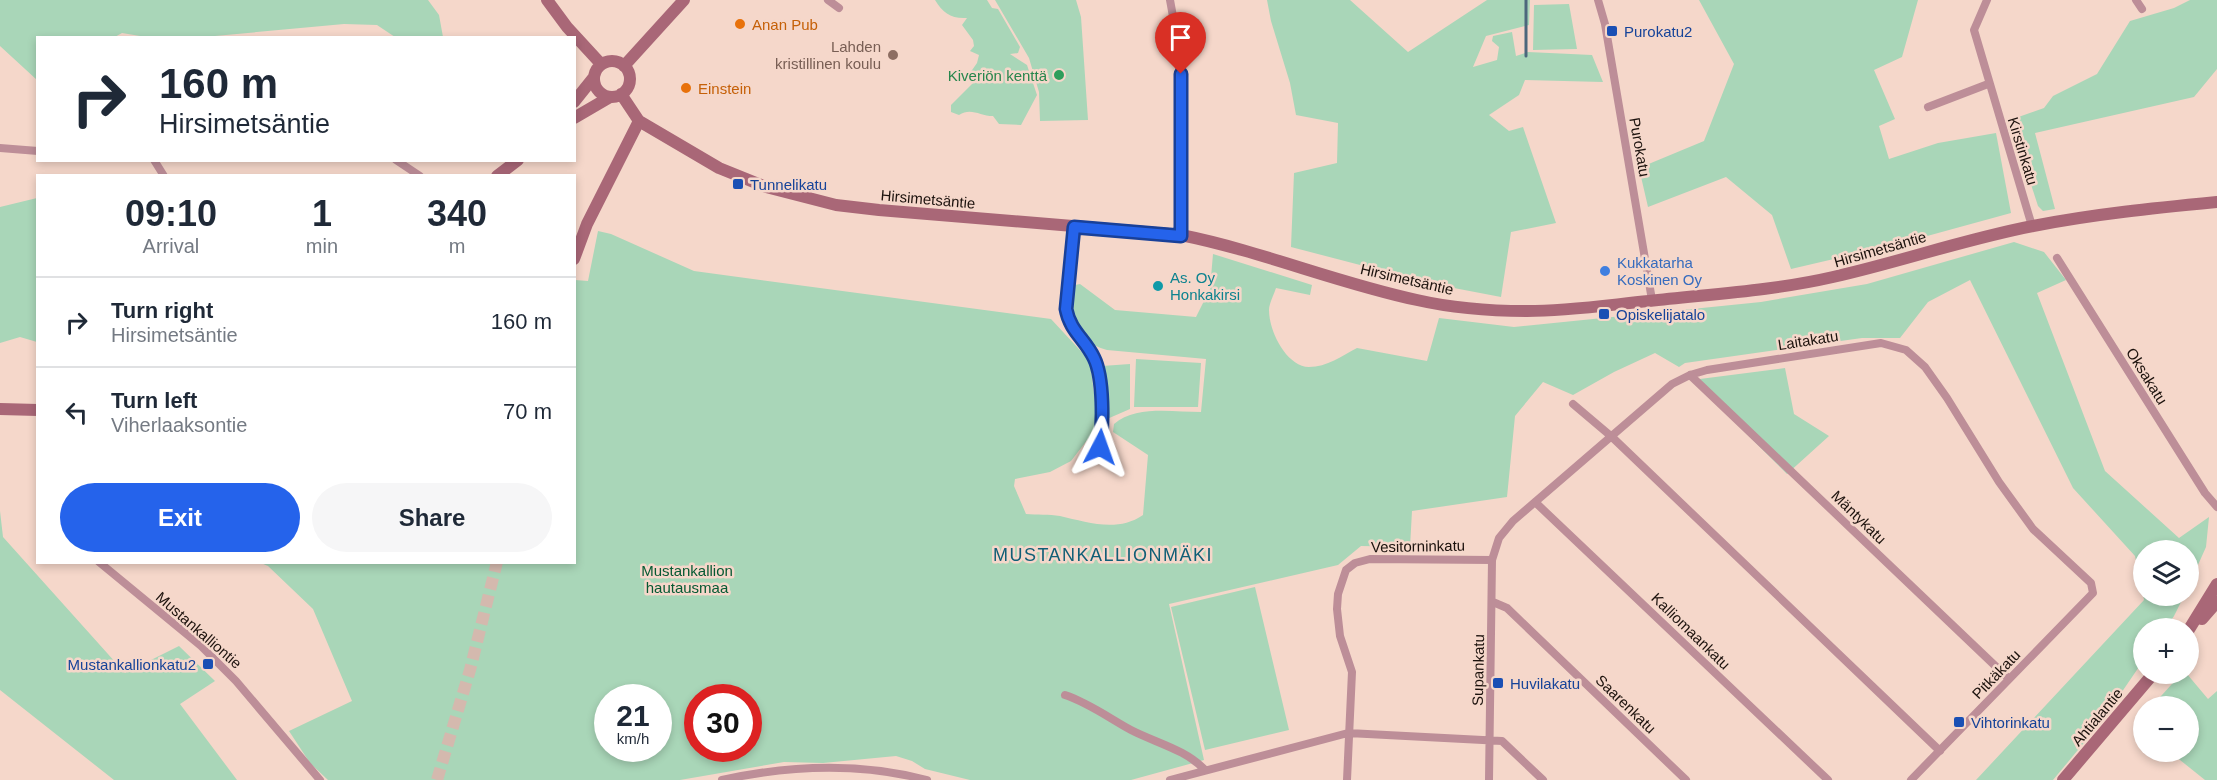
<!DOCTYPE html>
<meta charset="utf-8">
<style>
body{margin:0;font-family:Arial,sans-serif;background:#f6f6f7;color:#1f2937;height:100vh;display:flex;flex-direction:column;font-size:22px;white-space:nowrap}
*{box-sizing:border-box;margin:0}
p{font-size:20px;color:#747a83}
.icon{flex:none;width:33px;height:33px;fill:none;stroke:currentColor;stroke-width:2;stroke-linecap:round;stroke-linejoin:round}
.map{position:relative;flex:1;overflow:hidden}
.panel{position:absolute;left:36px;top:174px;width:540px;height:390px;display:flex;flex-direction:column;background:#fff;border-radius:0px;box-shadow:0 3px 9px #0003}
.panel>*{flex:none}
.hud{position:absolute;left:36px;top:36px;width:540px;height:126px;border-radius:0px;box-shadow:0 3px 9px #0003;background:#fff;color:#1f2937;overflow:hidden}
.tools{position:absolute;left:2133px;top:540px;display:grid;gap:12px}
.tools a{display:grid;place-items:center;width:66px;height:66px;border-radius:50%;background:#fff;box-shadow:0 3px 9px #0003;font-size:30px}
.speed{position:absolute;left:594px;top:684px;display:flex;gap:12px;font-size:30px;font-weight:700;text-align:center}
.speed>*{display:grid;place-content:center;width:78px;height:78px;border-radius:50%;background:#fff;box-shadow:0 3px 9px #0003;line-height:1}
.speed small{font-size:15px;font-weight:400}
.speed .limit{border:9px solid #d22;background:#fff;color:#111}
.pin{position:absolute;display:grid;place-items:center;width:51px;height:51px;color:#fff;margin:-62px -26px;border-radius:50% 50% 50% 0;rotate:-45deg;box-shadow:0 0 6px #0007}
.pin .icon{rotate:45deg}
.me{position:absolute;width:66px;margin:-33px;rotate:4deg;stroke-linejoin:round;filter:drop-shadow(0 0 4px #0008)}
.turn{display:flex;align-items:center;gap:21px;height:126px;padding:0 24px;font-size:27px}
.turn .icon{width:78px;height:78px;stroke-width:2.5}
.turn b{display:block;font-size:42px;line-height:51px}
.eta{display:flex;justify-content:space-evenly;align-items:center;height:102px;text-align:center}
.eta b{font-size:36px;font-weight:600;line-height:42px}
.primary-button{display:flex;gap:12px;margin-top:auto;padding:12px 24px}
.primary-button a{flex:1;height:69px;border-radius:36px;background:#2563eb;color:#fff;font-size:24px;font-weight:600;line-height:69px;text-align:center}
.primary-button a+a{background:#f6f6f7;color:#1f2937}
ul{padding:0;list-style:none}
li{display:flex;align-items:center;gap:18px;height:90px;padding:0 24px;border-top:2px solid #e0e1e3}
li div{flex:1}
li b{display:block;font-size:22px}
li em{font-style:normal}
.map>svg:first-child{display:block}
.green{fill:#a9d6b8;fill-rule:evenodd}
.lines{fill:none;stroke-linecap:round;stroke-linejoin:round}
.stream{stroke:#4c677c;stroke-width:3}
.secondary-tunnel{stroke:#d4b9ae;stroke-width:12;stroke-dasharray:12 6;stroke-linecap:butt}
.street{stroke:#bd8e98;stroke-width:8}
.secondary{stroke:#a96777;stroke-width:12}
.route-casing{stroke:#184099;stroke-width:15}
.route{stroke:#2563eb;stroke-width:10}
.food-dot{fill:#e8710a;stroke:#f5d7ca;stroke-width:2}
.transit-dot{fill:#1a4fb4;stroke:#f5d7ca;stroke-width:2}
.education-dot{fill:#8d6e63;stroke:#f5d7ca;stroke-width:2}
.leisure-dot{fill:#2e9e5b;stroke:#f5d7ca;stroke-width:2}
.shop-dot{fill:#3f7fe0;stroke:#f5d7ca;stroke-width:2}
.culture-dot{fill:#0f9aa8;stroke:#f5d7ca;stroke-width:2}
.labels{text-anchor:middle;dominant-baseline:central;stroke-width:5;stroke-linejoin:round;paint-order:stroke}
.food-label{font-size:15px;fill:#c56008;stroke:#f5d7ca;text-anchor:start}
.transit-label{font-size:15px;fill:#164399;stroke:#f5d7ca;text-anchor:start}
.education-label{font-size:15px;fill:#785e54;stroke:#f5d7ca;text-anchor:end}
.leisure-label{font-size:15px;fill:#27864d;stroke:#f5d7ca;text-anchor:end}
.street-label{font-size:15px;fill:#1c120d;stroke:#f5d7ca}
.shop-label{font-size:15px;fill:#366cbe;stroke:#f5d7ca;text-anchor:start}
.culture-label{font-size:15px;fill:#0d838f;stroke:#f5d7ca;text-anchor:start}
.park-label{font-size:15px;fill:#055932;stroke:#f5d7ca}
.quarter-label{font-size:18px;letter-spacing:1.5px;fill:#105e76;stroke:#f5d7ca}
</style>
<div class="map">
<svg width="2217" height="780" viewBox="0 0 2217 780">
<rect width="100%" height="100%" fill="#f5d7ca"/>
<path class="green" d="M0,0H428L439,15L443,37H395L377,25L344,24L204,37H146L122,33L113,38H38L37,80L0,46Z
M935,0H987L992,8L998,9L1020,47L1018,53L1010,54L1027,65L1037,95L1021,125L999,124L993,116C980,116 971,107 959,115L951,112V105L976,80L970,73L977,63L979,55L970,51L974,46L973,40L962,25L967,18C951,19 943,13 935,0Z
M995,0H1076L1081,17L1088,120L1040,121L1039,92L1029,58Z
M1267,0H1350L1408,52L1487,0H1530L1529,25L1486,36L1473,67L1497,60L1499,47L1492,41L1493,36L1512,32L1516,56L1528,52L1592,55L1603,82L1525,80L1519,95L1489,115L1509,131L1523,127L1556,223L1511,232L1501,297L1433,284L1291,247L1294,173L1337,163L1338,123L1296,115L1290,83L1271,21Z
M1699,0H1918L1902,57L1874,70L1895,119L1879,126L1889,159L1938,143L1996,133L2011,213L1898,244L1791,269L1772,215L1726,177L1648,207L1639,168L1704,141L1734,64Z
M2190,0H2217V69L2194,97L2035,133L2055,209L2043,211L2038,206L2010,120L2044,108L2053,96L2097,74L2130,21L2174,8Z
M1569,4L1577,49L1533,50L1534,5Z
M37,198V342L20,337L0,343V207Z
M598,231L611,234L694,271L1051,319L1090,361L1098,426L1071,461L1050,472L1015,479L1014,486L1026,514C1037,515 1049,514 1060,516C1087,522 1117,533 1143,515L1148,455L1113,432L1114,424C1136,405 1173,412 1201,412L1206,359L1107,350C1089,345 1080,336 1070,321L1075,285L1080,284L1115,310L1196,317L1210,289L1213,254L1312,285L1310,295L1276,288C1274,295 1269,303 1269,310C1269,331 1286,366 1309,367C1327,367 1342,356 1357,348L1427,361L1439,318L1514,327L1761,302L1867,284L2014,242L2044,252L2066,280L2037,293L2105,471L2179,538L2209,517L2206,547L2189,585L2188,550H2144V596H2184L2174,616L2166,628H2144L2143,661L2102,721L2053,780H1976L2144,600L2135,556L2073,488L1970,280L1928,302L1900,338H1862L1685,363L1679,367L1655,353L1614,372L1573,395L1543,382L1515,416L1507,497L1412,511L1410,547L1361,546L1338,565L1169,604L1204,760L1131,780H970L925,769L912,761L896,756L823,763L784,762L680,780H328L310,763L289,731L352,701L313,609L268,566L261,563L574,562L575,280L588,281ZM608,698H658V748H608ZM698,698H748V748H698Z
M1136,359L1201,363L1198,407H1134Z
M1130,364V409L1107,419L1102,366Z
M1785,368L1794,414L1829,436L1787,474L1692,380Z
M0,511L3,537L125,673L179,646L215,681L180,704L237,780H114L0,690Z
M1255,587L1289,730L1205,750L1171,607Z
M2181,674H2187L2208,699L2217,691V780H2205L2170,752H2188V706H2152Z"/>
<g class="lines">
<path class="stream" d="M1526,56V0"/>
<path class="secondary-tunnel" d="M437,780L470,670L497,562"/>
<path class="street" d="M828,0L839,8
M1170,0C1185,77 1182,157 1181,235
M1598,0L1605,24L1652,300
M1987,0L1974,30L2032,226
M2136,0L2142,9
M1928,107L1988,84
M0,148L38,151
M154,160L164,176
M396,160L420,176
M1074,227L1066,309C1070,331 1085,339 1094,358C1104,378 1103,425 1100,448
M2057,258L2205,493L2217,507
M1690,375L2009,679
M1573,404L1612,437L1940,751
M1535,502L1828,780
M99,562L201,646L236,681L320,780
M1493,602L1507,608L1686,780
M1065,695C1089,703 1109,718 1131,730C1156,743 1185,749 1205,770
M722,780C790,765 859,762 927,780
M1170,780L1348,733L1502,741L1543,780
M1347,780L1352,672L1340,636L1337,609L1338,594L1346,570L1355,563L1370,559L1492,560
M1489,780L1492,560L1499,538L1513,521L1672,384L1690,375L1707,370L1881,343L1906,350L1925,367L1947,398L1999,482L2033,529L2091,583L2093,593L1911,780"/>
<path class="secondary" d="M547,0L567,27L601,64
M594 79a18 18 0 1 1 36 0a18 18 0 1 1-36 0Z
M624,66L684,0
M621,94L639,121L719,168L766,187L836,205L879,210L1181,235C1261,251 1337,283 1417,300C1452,308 1491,311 1527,311C1568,311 1608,305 1649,301C1711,294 1772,291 1833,277C1900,262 1965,239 2033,226C2094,214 2155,208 2217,202
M574,102L594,77
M574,118L610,97
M497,176L518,160
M574,259L587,224L639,121
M0,409L38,410
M2202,619L2217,602
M2188,631L2217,584
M2063,780L2153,674"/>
</g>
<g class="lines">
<g class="route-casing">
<path id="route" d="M1100,447C1103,425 1104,378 1094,358C1085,339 1070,331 1066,309L1074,227L1181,236V74"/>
</g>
<use href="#route" class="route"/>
</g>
<g class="food-dot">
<circle cx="740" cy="24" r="6"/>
<circle cx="686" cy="88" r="6"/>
</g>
<g class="transit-dot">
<rect x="1606" y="25" width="12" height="12" rx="3"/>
<rect x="732" y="178" width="12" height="12" rx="3"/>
<rect x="1598" y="308" width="12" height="12" rx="3"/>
<rect x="202" y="658" width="12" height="12" rx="3"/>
<rect x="1492" y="677" width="12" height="12" rx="3"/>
<rect x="1953" y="716" width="12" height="12" rx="3"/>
</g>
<circle class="education-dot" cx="893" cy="55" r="6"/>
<circle class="leisure-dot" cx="1059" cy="75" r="6"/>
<circle class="shop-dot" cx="1605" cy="271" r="6"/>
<circle class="culture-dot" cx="1158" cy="286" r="6"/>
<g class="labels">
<g class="food-label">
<text x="752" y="24">Anan Pub</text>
<text x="698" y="88">Einstein</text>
</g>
<g class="transit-label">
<text x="1624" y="31">Purokatu2</text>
<text x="750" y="184">Tunnelikatu</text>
<text x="1616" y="314">Opiskelijatalo</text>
<text x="196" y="664" text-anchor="end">Mustankallionkatu2</text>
<text x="1510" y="683">Huvilakatu</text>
<text x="1971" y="722">Vihtorinkatu</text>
</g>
<g class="education-label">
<text x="881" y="46">Lahden<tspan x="881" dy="17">kristillinen koulu</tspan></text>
</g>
<g class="leisure-label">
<text x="1047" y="75">Kiveriön kenttä</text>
</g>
<g class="street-label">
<text transform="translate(1640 147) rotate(80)">Purokatu</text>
<text transform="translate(2023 151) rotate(73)">Kirstinkatu</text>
<text transform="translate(928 199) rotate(5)">Hirsimetsäntie</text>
<text transform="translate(1880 249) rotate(-16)">Hirsimetsäntie</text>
<text transform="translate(1407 279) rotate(13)">Hirsimetsäntie</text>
<text transform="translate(1808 340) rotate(-9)">Laitakatu</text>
<text transform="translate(2147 376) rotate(58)">Oksakatu</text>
<text transform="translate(1859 517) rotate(44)">Mäntykatu</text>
<text transform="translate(1418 546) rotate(-1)">Vesitorninkatu</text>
<text transform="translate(199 630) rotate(41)">Mustankalliontie</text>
<text transform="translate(1691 631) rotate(44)">Kalliomaankatu</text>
<text transform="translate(1478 670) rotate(-89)">Supankatu</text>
<text transform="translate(1996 674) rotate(-46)">Pitkäkatu</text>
<text transform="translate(1626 704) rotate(44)">Saarenkatu</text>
<text transform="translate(2097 717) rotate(-50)">Ahtialantie</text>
</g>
<g class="shop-label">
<text x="1617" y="262">Kukkatarha<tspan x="1617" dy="17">Koskinen Oy</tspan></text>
</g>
<g class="culture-label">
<text x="1170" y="277">As. Oy<tspan x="1170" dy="17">Honkakirsi</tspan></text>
</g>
<g class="park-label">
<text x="687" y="570">Mustankallion<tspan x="687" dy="17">hautausmaa</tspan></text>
</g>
<g class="quarter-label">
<text x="1103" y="555">MUSTANKALLIONMÄKI</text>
</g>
</g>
</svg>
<div class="tools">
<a><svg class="icon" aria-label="layers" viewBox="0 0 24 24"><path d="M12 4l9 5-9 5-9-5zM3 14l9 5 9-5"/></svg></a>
<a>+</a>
<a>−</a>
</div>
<div class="speed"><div>21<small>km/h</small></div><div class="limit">30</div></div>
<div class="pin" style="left:1181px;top:74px;background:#d93025"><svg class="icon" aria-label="arrive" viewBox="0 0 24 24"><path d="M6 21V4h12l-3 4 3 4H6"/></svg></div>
<svg class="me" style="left:1100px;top:447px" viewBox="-20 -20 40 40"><path d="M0-17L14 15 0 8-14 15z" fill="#2563eb" stroke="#fff" stroke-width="4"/></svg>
<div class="hud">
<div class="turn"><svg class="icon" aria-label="right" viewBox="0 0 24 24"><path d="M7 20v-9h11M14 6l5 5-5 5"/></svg><div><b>160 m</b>Hirsimetsäntie</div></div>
</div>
<section class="panel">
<div class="eta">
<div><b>09:10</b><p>Arrival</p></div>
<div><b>1</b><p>min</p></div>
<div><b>340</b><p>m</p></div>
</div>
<ul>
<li><svg class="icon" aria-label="right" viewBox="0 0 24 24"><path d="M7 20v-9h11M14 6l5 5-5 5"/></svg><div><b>Turn right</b><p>Hirsimetsäntie</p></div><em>160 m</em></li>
<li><svg class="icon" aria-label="left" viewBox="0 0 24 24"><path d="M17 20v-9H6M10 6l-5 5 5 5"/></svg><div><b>Turn left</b><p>Viherlaaksontie</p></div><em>70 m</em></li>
</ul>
<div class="primary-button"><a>Exit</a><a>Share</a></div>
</section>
</div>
